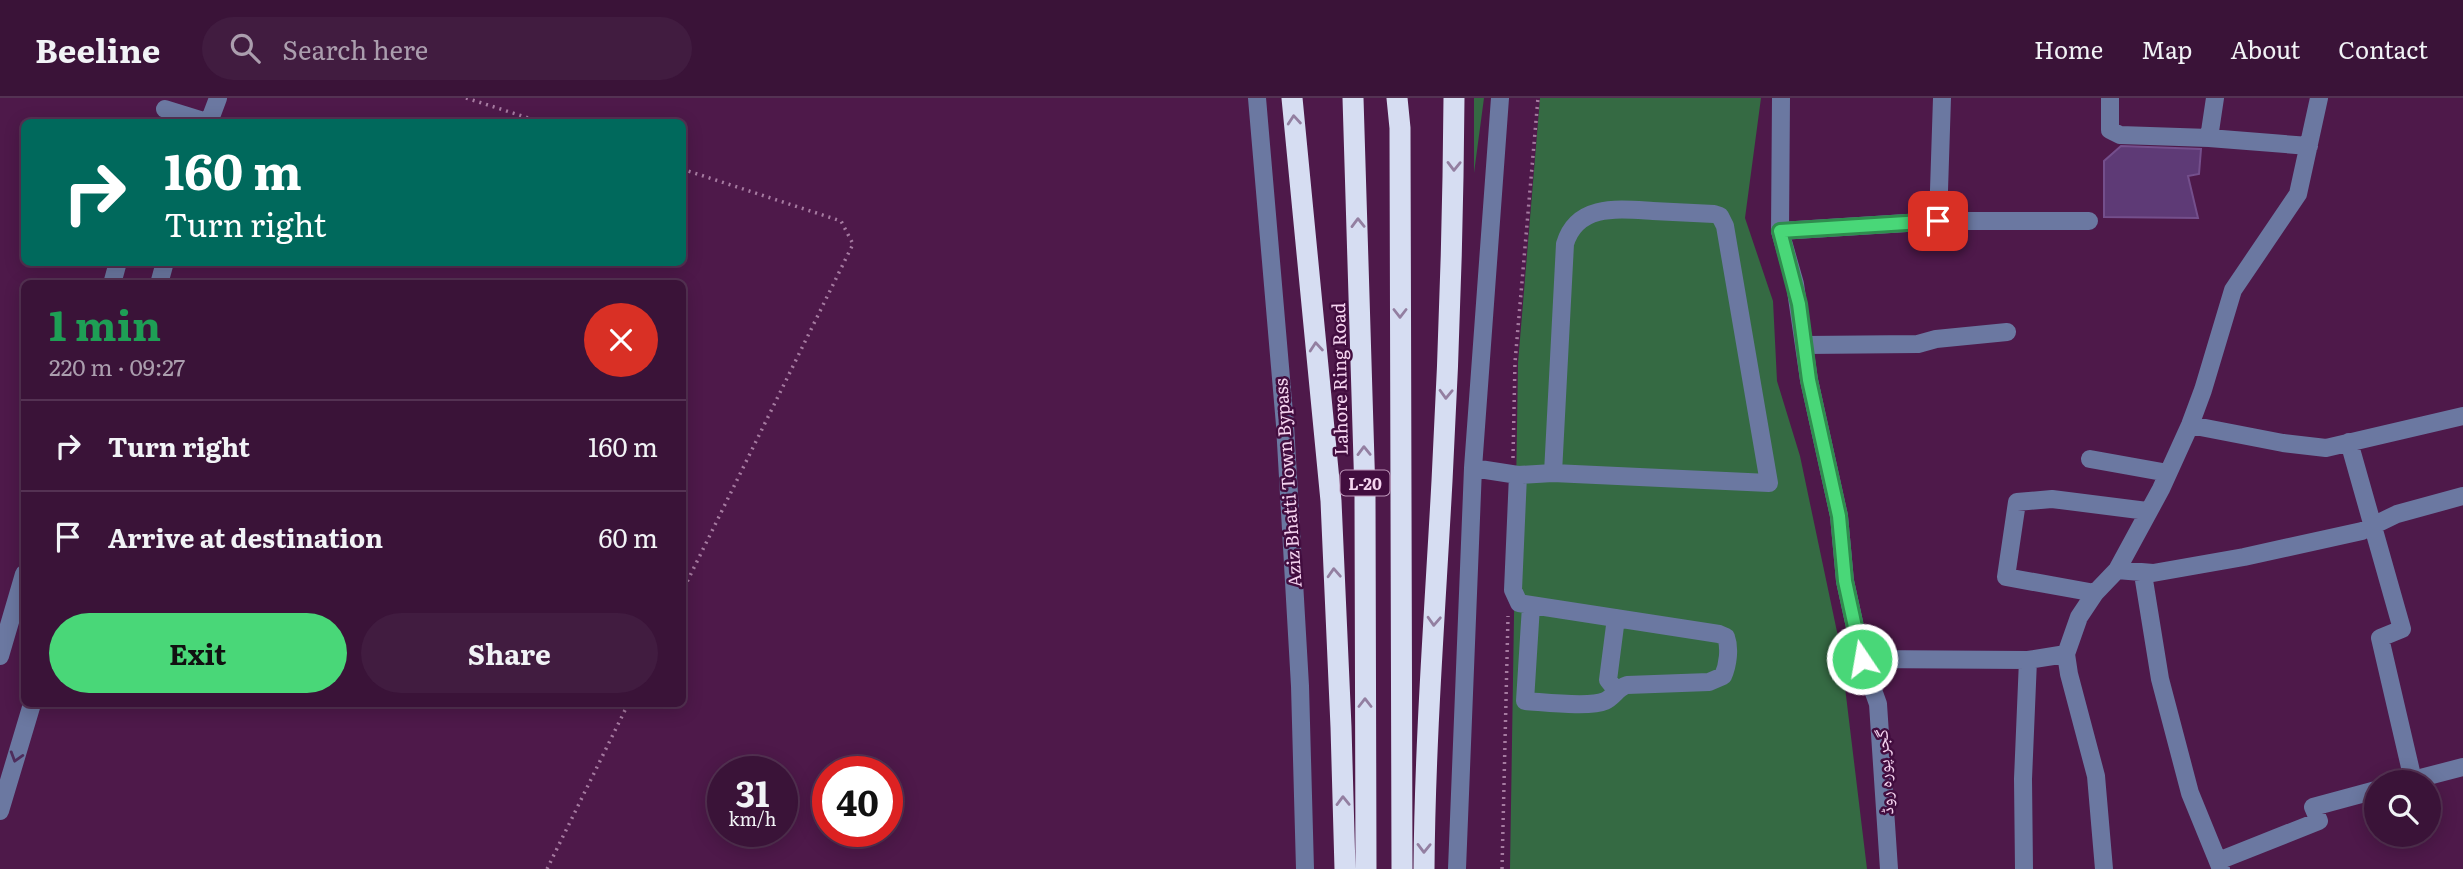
<!DOCTYPE html>
<meta charset="utf-8">
<style>
body{margin:0;font-family:Literata,"Noto Naskh Arabic",serif;background:#411c40;color:#f1f3f6;height:100vh;display:flex;flex-direction:column;font-size:26px;white-space:nowrap}
*{box-sizing:border-box;margin:0}
p{font-size:23px;color:#ab9eae}
.icon{flex:none;width:38px;height:38px;fill:none;stroke:currentColor;stroke-width:2;stroke-linecap:round;stroke-linejoin:round}
.map{position:relative;flex:1;overflow:hidden}
.sheet{position:absolute;left:21px;top:182px;width:665px;height:427px;display:flex;flex-direction:column;background:#3a1338;border-radius:10px;box-shadow:0 4px 18px #0003,0 0 0 2px #543253}
.sheet>*{flex:none}
.banner{position:absolute;left:21px;top:21px;width:665px;height:147px;border-radius:10px;box-shadow:0 4px 18px #0003,0 0 0 2px #543253;background:#00695c;color:#fff;overflow:hidden}
.fabs{position:absolute;left:2364px;top:672px;display:grid;gap:14px}
.fabs a{display:grid;place-items:center;width:77px;height:77px;border-radius:50%;background:#3a1338;box-shadow:0 4px 18px #0003,0 0 0 2px #543253;font-size:35px}
.speed{position:absolute;left:707px;top:658px;display:flex;gap:14px;font-size:35px;font-weight:700;text-align:center}
.speed>*{display:grid;place-content:center;width:91px;height:91px;border-radius:50%;background:#3a1338;box-shadow:0 4px 18px #0003,0 0 0 2px #543253;line-height:1}
.speed small{font-size:18px;font-weight:400}
.speed .limit{border:10px solid #d22;background:#fff;color:#111}
.pin{position:absolute;display:grid;place-items:center;width:60px;height:60px;color:#fff;margin:-30px;border-radius:14px;box-shadow:0 4px 10px #0006}
.me{position:absolute;width:77px;margin:-38px;rotate:348deg;stroke-linejoin:round;filter:drop-shadow(0 0 5px #0008)}
.turn{display:flex;align-items:center;gap:24px;height:147px;padding:0 28px;font-size:32px}
.turn .icon{width:91px;height:91px;stroke-width:2.5}
.turn b{display:block;font-size:49px;line-height:60px}
.round{display:grid;place-items:center;flex:none;width:74px;height:74px;border-radius:37px;background:#411c40}
.head{display:flex;align-items:center;justify-content:space-between;height:119px;padding:0 28px}
h1{font-size:42px;font-weight:700;line-height:52px;color:#1e9e55}
.cta{display:flex;gap:14px;margin-top:auto;padding:14px 28px}
.cta a{flex:1;height:80px;border-radius:42px;background:#49d778;color:#111;font-size:28px;font-weight:700;line-height:80px;text-align:center}
.cta a+a{background:#411c40;color:#f1f3f6}
ul{padding:0;list-style:none}
li{display:flex;align-items:center;gap:21px;height:91px;padding:0 28px;border-top:2px solid #543253}
li div{flex:1}
li b{display:block;font-size:26px}
li em{font-style:normal}
header{display:flex;align-items:center;gap:42px;box-sizing:border-box;height:98px;padding:0 35px;background:#3a1338;border-bottom:2px solid #543253}
header strong{font-size:33px}
nav{display:flex;gap:38px;margin-inline-start:auto;font-size:24px}
.search{width:490px;height:63px;background:#411c40;display:flex;align-items:center;gap:18px;box-sizing:border-box;padding:0 24px;border-radius:38px;color:#ab9eae;font-size:26px}
.map>svg:first-child{display:block}
.green{fill:#356a43}
.building{fill:#5e3a76;stroke:#744f8c;stroke-width:2}
.lines{fill:none;stroke-linecap:round;stroke-linejoin:round}
.path{stroke:#a67ba1;stroke-width:3.5;stroke-dasharray:2 5;stroke-linecap:butt}
.minor{stroke:#6b78a1;stroke-width:18}
.highway{stroke:#d6ddf2;stroke-width:21}
.oneway{stroke:#937fa1}
.oneway2{stroke:#4e2d5c}
.route-casing{stroke:#2f8c4e;stroke-width:18}
.route{stroke:#49d778;stroke-width:12}
.labels{text-anchor:middle;dominant-baseline:central;stroke-width:5;stroke-linejoin:round;paint-order:stroke}
.shield{fill:#420d3f;stroke:#bf98bb;stroke-width:2}
.shield-label{font-size:16px;font-weight:bold;fill:#f5d4f0}
.street-label{font-size:18px;fill:#f5d4f0;stroke:#420d3f}
</style>
<header>
<strong>Beeline</strong>
<div class="search"><svg class="icon" aria-label="search" viewBox="0 0 24 24"><circle cx="10" cy="10" r="6"/><path d="M15 15l6 6"/></svg>Search here</div>
<nav><a>Home</a><a>Map</a><a>About</a><a>Contact</a></nav>
</header>
<div class="map">
<svg width="2463" height="771" viewBox="0 0 2463 771">
<rect width="100%" height="100%" fill="#4e194a"/>
<path class="green" d="M1474,0H1484L1474,75Z
M1540,0H1761L1745,120L1773,203L1777,283L1800,358L1840,548L1867,771H1510L1518,265Z"/>
<path class="building" d="M2121,48L2201,51L2199,76L2188,78L2198,120L2104,119V63Z"/>
<g class="lines">
<path class="path" d="M466,0L541,24
M682,71L841,123L853,146L682,494
M1513,360L1515,264L1538,0
M547,771L628,606
M1502,771L1508,518"/>
<path class="minor" d="M1257,0L1285,327L1300,588L1305,771
M1781,0L1780,133L1795,186L1809,282L1839,418L1845,483L1862,561L1878,606L1889,771
M2110,0V32L2120,37L2209,40L2309,48
M165,11L207,24
M209,24L218,0
M2209,40L2215,0
M1938,123L1942,0
M1780,133L1938,123H2089
M112,186L118,164
M159,186L165,164
M1805,247L1918,246L1936,241L2007,234
M2190,327L2283,345L2326,350L2463,318
M2349,344L2402,531L2380,540L2413,682
M2090,361L2168,375
M1473,370L1518,377L1553,375L1769,385L1725,128L1720,118L1714,116C1694,115 1673,114 1653,113C1620,111 1577,105 1565,146L1553,375
M1518,377L1513,492L1519,505L1719,536L1726,539C1730,550 1728,567 1723,578L1709,584L1627,587C1617,590 1614,599 1605,603C1590,610 1543,604 1525,603L1531,508
M2117,472L2153,475L2244,459L2362,433L2397,416L2463,398
M2143,476L2160,581L2190,695L2221,771
M2095,495L2006,479L2017,404L2052,401L2147,413
M1616,520L1608,582L1616,592
M0,558L24,476
M1862,561L2028,562L2066,556
M2405,684L2463,669
M0,713L32,606
M2218,763L2319,723L2313,709L2376,692
M1457,771L1473,370L1500,0
M2024,771L2023,681L2028,562
M2104,771L2096,678L2069,576L2066,556L2079,519L2095,495L2117,472L2161,391L2190,327L2203,292L2233,192L2298,96L2319,0"/>
<path class="highway" d="M1292,0L1331,403L1341,629L1345,771
M1353,0L1365,396L1366,771
M1397,0L1400,30L1402,771
M1424,771C1425,641 1435,512 1442,383C1449,256 1453,128 1454,0"/>
</g>
<defs><path id="oneway-chevron" d="M-2-3.5L2.5 0L-2 3.5" fill="none" stroke-width="1.6" stroke-linecap="round" stroke-linejoin="round" transform="scale(1.75)"/></defs>
<g class="oneway">
<use href="#oneway-chevron" transform="translate(1294 22) rotate(-95)"/>
<use href="#oneway-chevron" transform="translate(1454 68) rotate(91)"/>
<use href="#oneway-chevron" transform="translate(1358 125) rotate(-91)"/>
<use href="#oneway-chevron" transform="translate(1400 215) rotate(90)"/>
<use href="#oneway-chevron" transform="translate(1316 249) rotate(-95)"/>
<use href="#oneway-chevron" transform="translate(1446 296) rotate(92)"/>
<use href="#oneway-chevron" transform="translate(1364 353) rotate(-91)"/>
<use href="#oneway-chevron" transform="translate(1334 475) rotate(-93)"/>
<use href="#oneway-chevron" transform="translate(1434 523) rotate(93)"/>
<use href="#oneway-chevron" transform="translate(1365 605) rotate(-90)"/>
<use href="#oneway-chevron" transform="translate(1343 703) rotate(-91)"/>
<use href="#oneway-chevron" transform="translate(1424 750) rotate(91)"/>
</g>
<use class="oneway2" href="#oneway-chevron" transform="translate(16 659) rotate(107)"/>
<g class="lines">
<g class="route-casing">
<path id="route" d="M1862,561L1845,483L1839,418L1809,282L1799,206L1780,133L1938,123"/>
</g>
<use href="#route" class="route"/>
</g>
<g class="labels">
<rect class="shield" x="1340.5" y="372.5" width="49" height="25" rx="5"/>
<g class="shield-label">
<text x="1365" y="385">L-20</text>
</g>
<g class="street-label">
<text transform="translate(1339 281) rotate(-91)">Lahore Ring Road</text>
<text transform="translate(1287 385) rotate(-94)">Aziz Bhatti Town Bypass</text>
<text transform="translate(1883 674) rotate(-94)">گجر پورہ روڈ</text>
</g>
</g>
</svg>
<div class="fabs">
<a><svg class="icon" aria-label="search" viewBox="0 0 24 24"><circle cx="10" cy="10" r="6"/><path d="M15 15l6 6"/></svg></a>
</div>
<div class="speed"><div>31<small>km/h</small></div><div class="limit">40</div></div>
<div class="pin" style="left:1938px;top:123px;background:#d93025"><svg class="icon" aria-label="arrive" viewBox="0 0 24 24"><path d="M6 21V4h12l-3 4 3 4H6"/></svg></div>
<svg class="me" style="left:1862px;top:561px" viewBox="-20 -20 40 40"><circle r="17" fill="#49d778" stroke="#fff" stroke-width="3"/><path d="M0-11L8 9 0 5-8 9z" fill="#fff"/></svg>
<div class="banner">
<div class="turn"><svg class="icon" aria-label="right" viewBox="0 0 24 24"><path d="M7 20v-9h11M14 6l5 5-5 5"/></svg><div><b>160 m</b>Turn right</div></div>
</div>
<section class="sheet">
<div class="head"><div><h1>1 min</h1><p>220 m · 09:27</p></div><a class="round" style="background:#d93025;color:#fff"><svg class="icon" aria-label="close" viewBox="0 0 24 24"><path d="M6 6l12 12M18 6L6 18"/></svg></a></div>
<ul>
<li><svg class="icon" aria-label="right" viewBox="0 0 24 24"><path d="M7 20v-9h11M14 6l5 5-5 5"/></svg><div><b>Turn right</b></div><em>160 m</em></li>
<li><svg class="icon" aria-label="arrive" viewBox="0 0 24 24"><path d="M6 21V4h12l-3 4 3 4H6"/></svg><div><b>Arrive at destination</b></div><em>60 m</em></li>
</ul>
<div class="cta"><a>Exit</a><a>Share</a></div>
</section>
</div>
